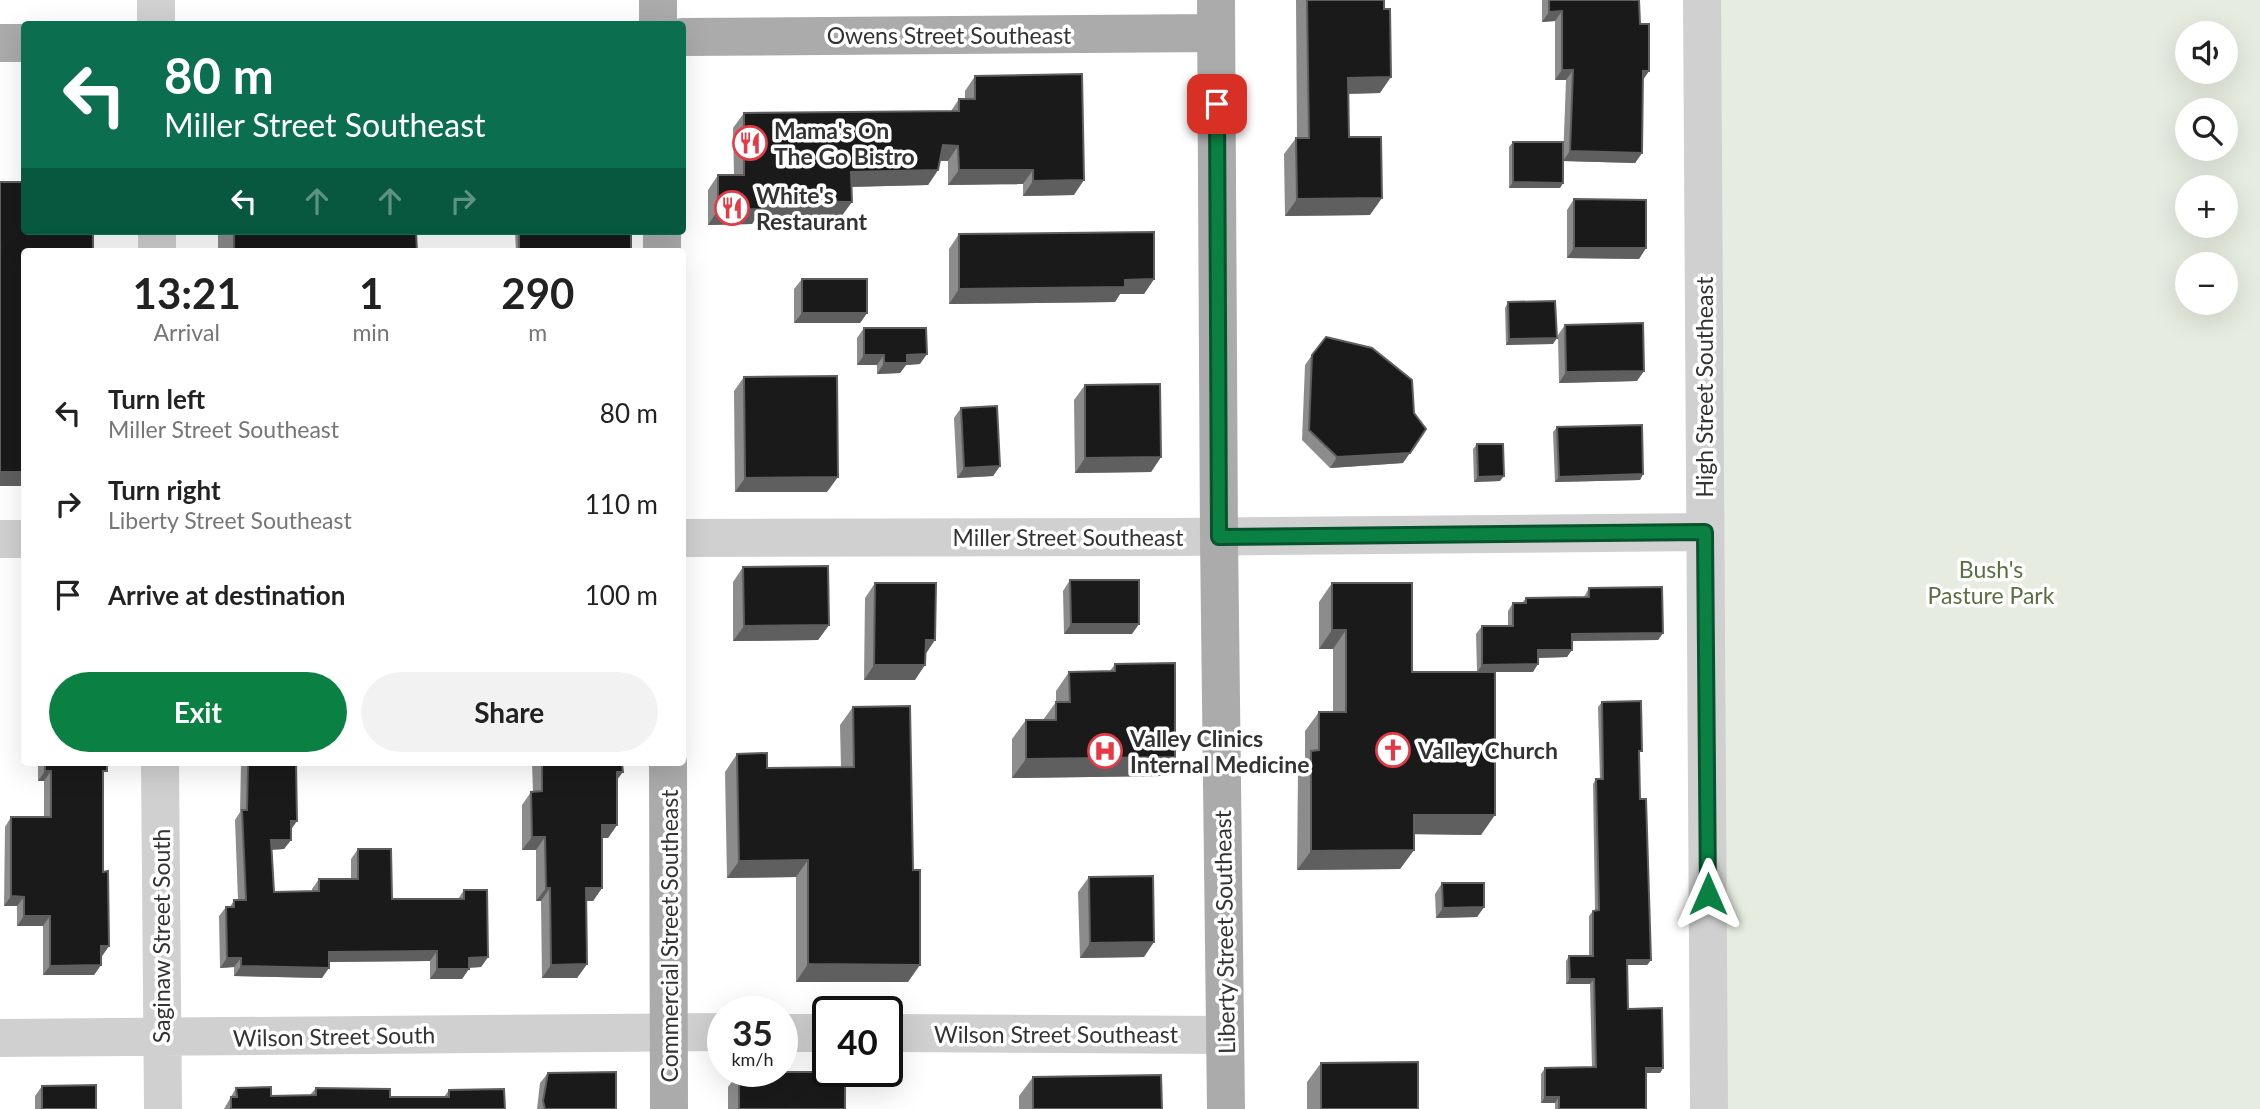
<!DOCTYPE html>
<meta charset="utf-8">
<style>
body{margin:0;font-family:Lato,sans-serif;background:#f2f2f2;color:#222;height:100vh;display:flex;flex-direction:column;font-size:26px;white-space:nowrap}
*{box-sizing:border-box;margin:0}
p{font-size:23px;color:#767676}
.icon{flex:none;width:38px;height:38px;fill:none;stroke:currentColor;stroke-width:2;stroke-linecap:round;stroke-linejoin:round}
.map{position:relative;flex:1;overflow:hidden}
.sheet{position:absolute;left:21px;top:248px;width:665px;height:518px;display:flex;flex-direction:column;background:#fff;border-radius:7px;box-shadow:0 7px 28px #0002}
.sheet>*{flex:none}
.hud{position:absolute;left:21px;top:21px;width:665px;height:214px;border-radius:7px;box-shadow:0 7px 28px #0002;background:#0b6e4f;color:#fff;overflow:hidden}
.controls{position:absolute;left:2175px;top:21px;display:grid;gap:14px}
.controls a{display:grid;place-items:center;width:63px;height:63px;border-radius:50%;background:#fff;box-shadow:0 7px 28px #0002;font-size:35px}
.speed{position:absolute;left:707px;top:996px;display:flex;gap:14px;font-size:35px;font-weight:700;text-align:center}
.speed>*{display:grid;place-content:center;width:91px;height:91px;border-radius:50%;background:#fff;box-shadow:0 7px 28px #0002;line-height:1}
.speed small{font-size:18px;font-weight:400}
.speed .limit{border:4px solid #111;border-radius:10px;background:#fff;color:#111}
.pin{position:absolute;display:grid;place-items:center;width:60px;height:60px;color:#fff;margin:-30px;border-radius:14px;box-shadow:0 4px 10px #0006}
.me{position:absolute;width:77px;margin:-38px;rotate:0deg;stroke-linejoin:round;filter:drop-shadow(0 0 5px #0008)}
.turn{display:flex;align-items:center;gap:24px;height:147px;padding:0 28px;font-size:32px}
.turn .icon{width:91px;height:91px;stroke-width:2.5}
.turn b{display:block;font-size:49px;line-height:60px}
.lanes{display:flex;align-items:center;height:66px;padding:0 28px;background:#0003;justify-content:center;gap:35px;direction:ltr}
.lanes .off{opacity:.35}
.eta{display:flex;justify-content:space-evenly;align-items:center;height:119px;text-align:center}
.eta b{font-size:42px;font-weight:700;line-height:49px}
.button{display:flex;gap:14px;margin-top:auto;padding:14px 28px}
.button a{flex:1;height:80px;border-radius:42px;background:#0b8043;color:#fff;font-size:28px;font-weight:700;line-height:80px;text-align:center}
.button a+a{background:#f2f2f2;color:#222}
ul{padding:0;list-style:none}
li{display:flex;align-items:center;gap:21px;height:91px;padding:0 28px}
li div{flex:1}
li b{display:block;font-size:26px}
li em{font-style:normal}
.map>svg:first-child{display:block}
.green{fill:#e6ecdf;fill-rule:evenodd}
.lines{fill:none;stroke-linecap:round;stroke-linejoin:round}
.minor{stroke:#d0d0d0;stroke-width:38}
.major{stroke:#ababab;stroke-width:38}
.wall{fill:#8c8c8c}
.shaded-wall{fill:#5f5f5f}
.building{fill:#1a1a1a;stroke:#5f5f5f;stroke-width:2}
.route-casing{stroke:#07532c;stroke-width:18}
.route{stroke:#0b8043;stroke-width:12}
.labels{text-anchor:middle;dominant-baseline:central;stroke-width:7;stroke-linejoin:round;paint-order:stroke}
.street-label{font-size:23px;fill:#333;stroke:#fff}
.poi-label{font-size:23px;font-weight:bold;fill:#333;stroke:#fff;text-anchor:start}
.park-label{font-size:23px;fill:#56703f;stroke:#fff}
</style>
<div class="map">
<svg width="2260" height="1109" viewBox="0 0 2260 1109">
<rect width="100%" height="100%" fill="#fff"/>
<path class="green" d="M1718,0H2260V1109H1725ZM2188,33H2226V72H2188ZM2188,110H2226V149H2188ZM2188,187H2226V226H2188ZM2188,264H2226V303H2188Z"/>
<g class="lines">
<path class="minor" d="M156,0V24
M1702,0L1709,1109
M157,231V252
M682,538L1174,537L1705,532
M0,539H24
M160,763L163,1109
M782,1033H828
M887,1033L1225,1035
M0,1038L723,1032"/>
<path class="major" d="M658,0V24
M1216,0L1219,537L1226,1109
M682,37L1216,33
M0,43H24
M662,231V252
M668,763L669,1109"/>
</g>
<path class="wall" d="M1296,0H1384L1380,93L1348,94L1349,137L1370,215L1285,216L1284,154L1296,138H1297Z
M1542,0H1639L1640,24L1649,71L1643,80L1642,153L1635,163L1563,161L1566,80H1555V21L1542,22Z
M975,76L1074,195L1023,196V184L948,185V161H940L938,170L928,185L852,187L841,217L757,216L752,224L708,225V190L718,175H734L733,128L744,113L951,111L959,99H965V91Z
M1513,142L1563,183L1560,188H1509V147Z
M1574,199L1646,248L1639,259L1567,258V210Z
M218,231H416L417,252H218Z
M515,231H631V252H516Z
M959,234L1154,279L1144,294H1120L1115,302L949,304V249Z
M802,279L867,313L860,323H794V289Z
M1508,302L1553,344L1506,345L1505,308Z
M1565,325L1637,381L1559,383L1558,335Z
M864,328L920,364L906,365L900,373L877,374V365H857V338Z
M1312,355L1403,463L1330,468L1302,440L1305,365Z
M744,377L827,492H735L734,391Z
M1085,385L1161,457L1151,472L1075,473L1074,400Z
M961,408L1000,466L993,476L957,478L954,418Z
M1557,427L1643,474L1640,480L1555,482L1553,432Z
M1477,444L1500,481L1474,482L1473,449Z
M743,567L829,625L818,640L733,641V582Z
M1070,580L1132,634H1064L1063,591Z
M875,583L925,654L915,680H864L865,598Z
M1332,583L1412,672H1477L1476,634L1482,626H1508V611L1513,603H1522L1526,598L1584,597L1589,588L1663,633L1658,640L1572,641L1567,657L1538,658L1533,672H1495L1481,835L1414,834V850L1400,869L1297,870L1298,770L1305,758V731L1319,712H1333V649H1319V602Z
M1115,664L1175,757L1162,776L1012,778V739L1026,720H1043L1056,702V691L1069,672L1110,671Z
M1602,702L1639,755L1640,799L1651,960L1647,965H1627L1628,1009L1663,1068L1660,1073H1646V1109H1555V1103H1541V1074L1545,1068H1592L1590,984H1566V961L1569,956H1589V916L1593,911L1595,910L1593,784L1596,779H1600L1598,707Z
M853,707L908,982H796V877L727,878L725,772L737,754L767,768L841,767L840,725Z
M38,763H107L103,776V872L109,946L102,956H101V965L94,975H43V926H17V906H4L5,827L11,817H44V781H38Z
M241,763H296L291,840L284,849L272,850L274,892L312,891V889L319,879H351V859L358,849L392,899H458L464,890L488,957L481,967L469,968L462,979H430V961L329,962L322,978L234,976V967L220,968L219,916L226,907H230L234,900H238L235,820L240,812Z
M532,763H622L617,780V825L608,838H602V888L593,901H586L587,964L577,978H542L541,901H536V850H522V805L531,792H533Z
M1089,877L1144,957L1080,958L1078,892Z
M1442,883L1484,907L1477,917L1436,918L1435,894Z
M1321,1063L1418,1109H1307V1082Z
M739,1072L845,1109H728V1087Z
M548,1073L616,1109H537L540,1083Z
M1033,1077L1162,1109H1019V1096Z
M42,1086L96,1109H35V1096Z
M236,1088L271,1096L310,1095L316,1088L390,1097H444L449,1090L505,1109H224Z"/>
<path class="shaded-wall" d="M1562,11L1555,21L1542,22L1549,12Z
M1562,70H1573L1566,80H1555Z
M1643,71H1649L1642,81Z
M1391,77L1380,93L1336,94L1348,78Z
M943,145L958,146L948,161L933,160Z
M1570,151L1642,153L1635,163L1563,161Z
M938,170L928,185L841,187L851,172Z
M959,170H1033L1023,184L948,185Z
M1084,180L1074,195L1023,196L1033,181Z
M1513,182L1563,183L1560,188H1509Z
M1382,198L1370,215L1285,216L1297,199Z
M762,201L852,202L841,217L757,216L752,224L708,225L718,210Z
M1574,248H1646L1639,259L1567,258Z
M1154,279L1144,294H1120L1115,302L949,304L959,289L1125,280Z
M802,313H867L860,323H794Z
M1557,338L1553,344L1506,345L1509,339Z
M927,354L920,364L906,365L900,373L877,374L884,363L907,355Z
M864,355H884L877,365H857Z
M1644,371L1637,381L1559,383L1566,372Z
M1410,453L1403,463L1330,468L1337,457Z
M1161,457L1151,472L1075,473L1085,458Z
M1000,466L993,476L957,478L964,468Z
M0,472H24V486H0Z
M1643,474L1640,480L1555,482L1559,477Z
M1504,476L1500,481L1474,482L1478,477Z
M838,477L827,492H735L745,478Z
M1071,624H1139L1132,634H1064Z
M829,625L818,640L733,641L744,626Z
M1332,630H1346L1333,649H1319Z
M1663,633L1658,640L1567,641L1572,634Z
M926,640H935L925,655Z
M1538,650H1572L1567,657L1533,658Z
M1538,664L1533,672H1477L1482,665Z
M874,665H925L915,680H864Z
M1175,757L1162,776L1012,778L1026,759Z
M45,771H51L44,781H38Z
M617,772H623L613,785Z
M1414,815H1495L1481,835L1400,834Z
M291,821H297L290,831Z
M602,825H617L608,838H593Z
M532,837H545L536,850H522Z
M271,840H291L284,849L264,850Z
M1414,850L1400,869L1297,870L1311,851Z
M808,860L796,877L727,878L739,861Z
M546,888H550L541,901H536Z
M586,888H602L593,901H576Z
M11,896L24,897L17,906H4Z
M1484,907L1477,917L1436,918L1443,908Z
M24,916H50L43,926H17Z
M1154,942L1144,957L1080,958L1090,943Z
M101,946H109L102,956H94Z
M437,951L430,961L322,962L329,952Z
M488,957L481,967L462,968L469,958Z
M227,958H241L234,967L220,968Z
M1627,960H1651L1647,965H1623Z
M587,964L577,978H542L551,965Z
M808,964L920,965L908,982H796Z
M101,965L94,975H43L50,966Z
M241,966L329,968L322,978L234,976Z
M437,969H469L462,979H430Z
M1570,979H1594L1590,984H1566Z
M1646,1068H1663L1660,1073H1642Z
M1545,1097H1559L1555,1103H1541Z"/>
<path class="building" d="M1307,0H1384V9H1390L1391,77L1348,78L1349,137H1381L1382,198L1297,199L1296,138H1309Z
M1549,0H1639L1640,24H1649V71H1643L1642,153L1570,151L1573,70H1562V11L1549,12Z
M1082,74L1084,180L1033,181V170H959L958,146L943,145L938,170L851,172L852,202L762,201V209L718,210V175H744V113L959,111V99H975V76Z
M1513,142H1563V183L1513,182Z
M0,182H24V231H93V252H24V472H0Z
M1574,199L1646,200V248H1574Z
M234,231H416L417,252H234Z
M519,231H631V252H519Z
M1154,232V279L1125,280V287L959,289V234Z
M802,279H867V313H802Z
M1555,301L1557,338L1509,339L1508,302Z
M1643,323L1644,371L1566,372L1565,325Z
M864,328H926L927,354L907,355V363H884V355H864Z
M1326,337L1372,348L1412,380L1414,413L1426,429L1410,453L1337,457L1309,430L1312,355Z
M837,376L838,477L745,478L744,377Z
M1160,384L1161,457L1085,458V385Z
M997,406L1000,466L964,468L961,408Z
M1642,425L1643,474L1559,477L1557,427Z
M1477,444H1503L1504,476L1478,477Z
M828,566L829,625L744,626L743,567Z
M1070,580H1139V624H1071Z
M875,583H936L935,640H926L925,665H874Z
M1332,583H1412V672H1495V815H1414V850L1311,851V751L1319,750V712H1346V630H1332Z
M1662,587L1663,633L1572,634V650H1538V664L1482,665V626H1513V603H1526V598L1589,597V588Z
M1175,663V757L1026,759V720H1056V702H1070L1069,672L1115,671V664Z
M1641,701L1642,751H1639L1640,799H1646L1651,960H1627L1628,1009L1662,1008L1663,1068H1646V1109H1559V1097H1545V1068L1596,1067L1594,979H1570L1569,956H1593V911L1599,910L1596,779H1603L1602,702Z
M910,706L913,870H920V965L808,964V860L739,861L737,754L767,753V768L854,767L853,707Z
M45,763H107V771H103V872L108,871L109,946H101V965L50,966V916H24V897L11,896V817H51V771H45Z
M248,763H296L297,821H291V840H271L274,892L319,891V879H358V849H391L392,899H464V890H487L488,957L469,958V969H437V951L329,952V968L241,966V958H227L226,907H234V900H246L242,810H247Z
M542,763H622L623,772H617V825H602V888H586L587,964L551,965L550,888H546L545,837H532L531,792L542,791Z
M1153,876L1154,942L1090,943L1089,877Z
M1442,883H1484V907L1443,908Z
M1418,1062V1109H1321V1063Z
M616,1072V1109H545L543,1101L548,1073Z
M739,1072H845V1109H739Z
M1161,1075L1162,1109H1033V1077Z
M96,1085V1109H42V1086Z
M271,1087V1096L316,1095V1088L390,1089V1097H449V1090L504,1089L505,1109H231V1097H237L236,1088Z"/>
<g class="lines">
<g class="route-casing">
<path id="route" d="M1217,104L1219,537L1705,532L1708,894"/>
</g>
<use href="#route" class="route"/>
</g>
<defs>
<g id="restaurant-ring" transform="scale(1.75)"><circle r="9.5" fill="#fff" stroke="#e63946" stroke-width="1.5"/><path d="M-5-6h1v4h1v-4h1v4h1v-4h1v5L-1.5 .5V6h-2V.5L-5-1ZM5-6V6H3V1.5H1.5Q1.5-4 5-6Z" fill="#e63946"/></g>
<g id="church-ring" transform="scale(1.75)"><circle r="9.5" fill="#fff" stroke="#e63946" stroke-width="1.5"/><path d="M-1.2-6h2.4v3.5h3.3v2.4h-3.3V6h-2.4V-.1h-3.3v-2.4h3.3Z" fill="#e63946"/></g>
<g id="hospital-ring" transform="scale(1.75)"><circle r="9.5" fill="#fff" stroke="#e63946" stroke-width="1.5"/><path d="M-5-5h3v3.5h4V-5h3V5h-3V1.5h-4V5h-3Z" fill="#e63946"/></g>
</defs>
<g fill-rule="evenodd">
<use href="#restaurant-ring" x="750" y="143"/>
<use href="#restaurant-ring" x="732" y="208"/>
<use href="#church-ring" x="1393" y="750"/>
<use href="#hospital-ring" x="1105" y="751"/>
</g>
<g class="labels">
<g class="street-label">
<text x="949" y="35">Owens Street Southeast</text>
<text transform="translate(1704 387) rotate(-90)">High Street Southeast</text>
<text x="1068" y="537">Miller Street Southeast</text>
<text transform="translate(1224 932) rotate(-91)">Liberty Street Southeast</text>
<text transform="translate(161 936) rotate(-90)">Saginaw Street South</text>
<text transform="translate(669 936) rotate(-90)">Commercial Street Southeast</text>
<text x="1056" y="1034">Wilson Street Southeast</text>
<text transform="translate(334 1036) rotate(-1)">Wilson Street South</text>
</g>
<g class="poi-label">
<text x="774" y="130">Mama's On<tspan x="774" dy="26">The Go Bistro</tspan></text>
<text x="756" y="195">White's<tspan x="756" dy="26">Restaurant</tspan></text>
<text x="1130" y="738">Valley Clinics<tspan x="1130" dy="26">Internal Medicine</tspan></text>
<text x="1418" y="750">Valley Church</text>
</g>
<g class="park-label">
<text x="1991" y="569">Bush's<tspan x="1991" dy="26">Pasture Park</tspan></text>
</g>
</g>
</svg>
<div class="controls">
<a><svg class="icon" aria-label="sound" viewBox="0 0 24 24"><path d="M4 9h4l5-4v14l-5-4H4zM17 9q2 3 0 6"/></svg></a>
<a><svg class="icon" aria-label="search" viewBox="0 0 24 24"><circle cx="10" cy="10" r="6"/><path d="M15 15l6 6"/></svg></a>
<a>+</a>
<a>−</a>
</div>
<div class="speed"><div>35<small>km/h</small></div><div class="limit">40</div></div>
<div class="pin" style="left:1217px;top:104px;background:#d93025"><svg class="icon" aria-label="arrive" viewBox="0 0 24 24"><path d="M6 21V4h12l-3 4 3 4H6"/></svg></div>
<svg class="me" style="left:1708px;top:894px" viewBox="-20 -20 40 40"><path d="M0-17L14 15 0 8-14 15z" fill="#0b8043" stroke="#fff" stroke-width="4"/></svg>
<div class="hud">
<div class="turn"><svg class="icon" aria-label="left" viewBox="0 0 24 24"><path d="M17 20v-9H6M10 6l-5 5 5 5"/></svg><div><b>80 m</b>Miller Street Southeast</div></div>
<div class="lanes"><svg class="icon" aria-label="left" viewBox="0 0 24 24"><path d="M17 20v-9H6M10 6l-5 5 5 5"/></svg><svg class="icon off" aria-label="ahead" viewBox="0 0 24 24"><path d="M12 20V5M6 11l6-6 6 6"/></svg><svg class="icon off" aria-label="ahead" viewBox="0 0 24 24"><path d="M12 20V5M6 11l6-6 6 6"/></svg><svg class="icon off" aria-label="right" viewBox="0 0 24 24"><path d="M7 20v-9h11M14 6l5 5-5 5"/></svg></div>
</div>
<section class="sheet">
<div class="eta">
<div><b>13:21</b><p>Arrival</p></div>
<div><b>1</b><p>min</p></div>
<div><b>290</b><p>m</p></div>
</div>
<ul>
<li><svg class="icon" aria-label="left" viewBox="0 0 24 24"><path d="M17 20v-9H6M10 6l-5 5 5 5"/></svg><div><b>Turn left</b><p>Miller Street Southeast</p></div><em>80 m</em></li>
<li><svg class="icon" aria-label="right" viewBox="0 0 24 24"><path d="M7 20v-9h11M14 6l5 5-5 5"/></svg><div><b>Turn right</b><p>Liberty Street Southeast</p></div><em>110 m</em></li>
<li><svg class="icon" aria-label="arrive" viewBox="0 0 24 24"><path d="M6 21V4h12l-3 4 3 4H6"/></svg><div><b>Arrive at destination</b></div><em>100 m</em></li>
</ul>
<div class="button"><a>Exit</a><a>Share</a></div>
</section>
</div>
